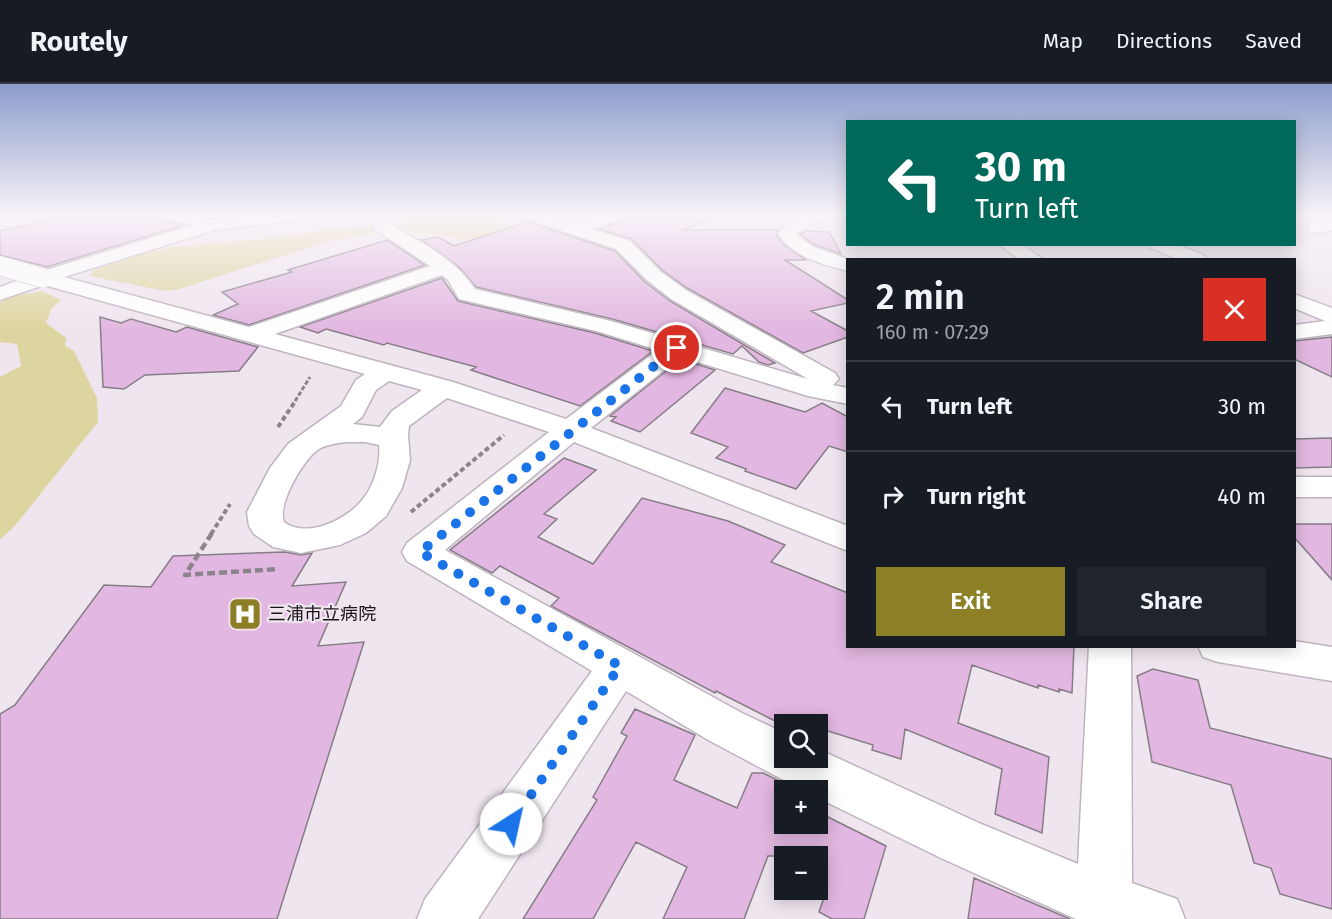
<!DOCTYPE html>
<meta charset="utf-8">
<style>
body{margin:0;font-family:"Fira Sans","Noto Sans JP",sans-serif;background:#20242c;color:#f1f3f6;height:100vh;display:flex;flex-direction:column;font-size:22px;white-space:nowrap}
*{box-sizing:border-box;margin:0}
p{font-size:20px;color:#9ea1a6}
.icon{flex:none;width:33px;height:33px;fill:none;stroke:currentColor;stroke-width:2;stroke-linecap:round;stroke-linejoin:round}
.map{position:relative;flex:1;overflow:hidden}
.sheet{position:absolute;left:846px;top:174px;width:450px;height:390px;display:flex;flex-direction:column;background:#171b24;border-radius:0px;box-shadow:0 3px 15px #0003}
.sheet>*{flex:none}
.banner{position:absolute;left:846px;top:36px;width:450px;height:126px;border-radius:0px;box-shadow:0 3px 15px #0003;background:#00695c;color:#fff;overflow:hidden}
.tools{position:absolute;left:774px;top:630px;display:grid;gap:12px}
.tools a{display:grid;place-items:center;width:54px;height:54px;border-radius:0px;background:#171b24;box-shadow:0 3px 15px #0003;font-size:30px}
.pin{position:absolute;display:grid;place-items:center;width:51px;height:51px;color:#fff;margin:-26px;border:3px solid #fff;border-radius:50%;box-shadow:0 2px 6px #0007}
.me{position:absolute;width:66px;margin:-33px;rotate:35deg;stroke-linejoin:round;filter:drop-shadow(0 0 4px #0008)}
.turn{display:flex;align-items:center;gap:21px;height:126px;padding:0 30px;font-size:27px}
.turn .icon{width:78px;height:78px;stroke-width:2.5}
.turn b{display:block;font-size:42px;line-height:51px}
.round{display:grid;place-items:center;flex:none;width:63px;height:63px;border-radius:0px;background:#20242c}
.overview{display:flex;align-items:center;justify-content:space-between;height:102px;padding:0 30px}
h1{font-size:36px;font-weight:600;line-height:45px}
.button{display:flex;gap:12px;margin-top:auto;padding:12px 30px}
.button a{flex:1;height:69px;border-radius:0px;background:#8c7f25;color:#fff;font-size:24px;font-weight:600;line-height:69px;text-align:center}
.button a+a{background:#20242c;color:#f1f3f6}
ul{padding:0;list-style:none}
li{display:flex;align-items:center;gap:18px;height:90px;padding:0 30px;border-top:2px solid #363941}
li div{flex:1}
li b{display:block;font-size:22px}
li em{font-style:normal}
header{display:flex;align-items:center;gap:36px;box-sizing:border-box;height:84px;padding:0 30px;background:#171b24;border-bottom:2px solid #363941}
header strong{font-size:28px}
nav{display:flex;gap:33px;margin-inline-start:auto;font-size:21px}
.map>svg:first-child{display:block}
.green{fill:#ddd59f}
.building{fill:#e2b7e1;stroke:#867d86;stroke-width:1.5}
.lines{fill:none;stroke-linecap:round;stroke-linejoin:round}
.minor-casing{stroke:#beb4be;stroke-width:3}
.path-far2{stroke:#8b848b;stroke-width:3;stroke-dasharray:4.5 2;stroke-linecap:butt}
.path-far1{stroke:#8b848b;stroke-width:4;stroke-dasharray:5 3;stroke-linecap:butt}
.path{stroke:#8b848b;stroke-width:4.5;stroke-dasharray:8 4;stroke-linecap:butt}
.minor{fill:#fff;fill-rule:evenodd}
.minor-bridge-casing{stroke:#beb4be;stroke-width:20;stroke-linecap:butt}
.minor-bridge{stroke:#fff;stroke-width:19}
.route{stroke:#1a73e8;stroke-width:10;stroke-dasharray:0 18}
.labels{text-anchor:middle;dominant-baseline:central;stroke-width:4.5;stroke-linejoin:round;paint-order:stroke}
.poi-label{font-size:18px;fill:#181418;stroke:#efe5ef;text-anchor:start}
</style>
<header>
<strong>Routely</strong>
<nav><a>Map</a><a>Directions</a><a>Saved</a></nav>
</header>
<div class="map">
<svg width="1332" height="835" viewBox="0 0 1332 835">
<rect width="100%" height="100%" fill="#efe5ef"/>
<path class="green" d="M428,130H494C511,152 546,144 570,149C578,150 586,154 593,156L597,165L461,156C437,148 416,151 394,145V140Z
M378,139L373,150L329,157L179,205L165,207L90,192L94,186L123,175L170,163L263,155Z
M42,207L61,216L51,225L46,239L66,254L65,262L74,267L97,314L98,338L14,443L0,455V293L21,282L17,260L0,258V219L8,213Z"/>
<path class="building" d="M74,130H156L160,136L184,141L47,183L0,171V147Z
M629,130H718V132L682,146H778L776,151L783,160L806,176H785L848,216V219L811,227L848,247V253L803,269L687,204L662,186L632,155L599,145L626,136Z
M528,138L615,167L645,198L670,217L775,279L768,281L759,278L742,262L733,270L612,235L476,203L459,183L422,156L438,153L454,162Z
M806,147L829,148L841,170L813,160L800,150Z
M387,156L425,181L249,241L213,231L238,220L222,208L292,188L288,186Z
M442,194L458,217L595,249L653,267L580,322L471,286L476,283L387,259L384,261L326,245L318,249L300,243Z
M100,233L121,239L131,235L176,248L187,243L258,263L239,287L145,291L124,305L103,303Z
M1332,253V293L1294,275V257Z
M681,275L715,286L640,348L611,337L616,333L610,332Z
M725,304L805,328L822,319L848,333V368L829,362L796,405L745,387L746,385L716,374L728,363L691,349Z
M1332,354V383L1294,384V355Z
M564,374L596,386L544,430L557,435L538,453L593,480L642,414L728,437L785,461L771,478L848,509V562H1074L1072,609L1059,605V608L1038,601V604L972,581L958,639L1049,673L1042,749L995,730L1002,685L905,645L901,675L872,666L873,661L818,644V640H781L716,607L715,609L551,522L559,514L500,482L492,489L450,466Z
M1294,440H1332V496L1294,453Z
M285,468L301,471L312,469L292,502L346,498L318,562L364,558L277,835H0V630L15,621L104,501L151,503L173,472Z
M1153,585L1198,596L1210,644L1332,675V825L1280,810L1271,784L1254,779L1231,701L1152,678L1137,592Z
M635,625L695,651L674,696L737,724L752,689H763L794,704L793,706H784V740H818V728L886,762L864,835H832L819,828L827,805L818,800V772H768L744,835H663L687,783L636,758L593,835H523L597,716L593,713L627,652L621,649Z
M974,794L1070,835H968Z"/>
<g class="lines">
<g class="minor-casing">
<path id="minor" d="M158,130H189L213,136L262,130H316L308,135L215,146L64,193L249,243L430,182L376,146L373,142L376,138H388C419,158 455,174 475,205L611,237L808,295L671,215L647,196L616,165L524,134L522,130H548L574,139L601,130H627L625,134L592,145L630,157L661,188L686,206L835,289L839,295L833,301L848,304V320L808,312L681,273L591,344L848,442V467L574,358L445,466L742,629L784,649V674H818V665L979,739L1078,780L1089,562H1131L1132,799L1177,815L1185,835H1076L943,775L818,714V706H803L791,700L710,657L626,607L478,835H417L425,815L592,587L407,477L402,468L407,459L549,348L447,314L409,342L408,351L410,376L402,404L386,432L366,449L340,461L301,469L273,463L254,450L249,442L247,428L270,384L288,360L341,322L356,296L365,290L44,201L0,216V203L43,187L193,141L160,134ZM442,191L448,196L459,215L596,247L658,266L566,335L453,298L275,250ZM389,297L422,306L392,327L380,343L353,340L362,333L376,306ZM346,358H365L379,361C381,378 374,402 363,415C347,436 307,455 284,438C277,421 303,375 319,365C326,361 337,359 346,358Z
M805,130H845L843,134L815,138L796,150L812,162L850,176H848V187C821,180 794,173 778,150L791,136Z
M1332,133V146L1316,149L1310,148L1307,144L1310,140Z
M998,160H1021L1044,176H1020Z
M1149,160H1176L1205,172L1207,176H1180L1151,164Z
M1294,210L1332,224V250L1294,255V241L1325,237L1294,224Z
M1294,393H1332V413H1294Z
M1294,557L1332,563V597L1218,578L1203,573L1198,562H1294Z"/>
</g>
<path class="path-far2" d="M295,317L310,293"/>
<path class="path-far1" d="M278,343L296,316
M411,428L504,351
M211,450L230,420"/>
<path class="path" d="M212,449L185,491L279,485"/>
<use href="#minor" class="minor"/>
<g class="minor-bridge-casing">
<path id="minor-bridge" d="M0,182L43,194"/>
</g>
<use href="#minor-bridge" class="minor-bridge"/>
</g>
<linearGradient id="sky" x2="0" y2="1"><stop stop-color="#8c9dcc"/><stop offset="0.53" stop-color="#f8f3f8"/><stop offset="1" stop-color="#f8f3f8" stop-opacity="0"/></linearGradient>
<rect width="1332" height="247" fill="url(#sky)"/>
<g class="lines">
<path class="route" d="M511,740L620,582L420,468L677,264"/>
</g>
<defs>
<g id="hospital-square" transform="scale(1.725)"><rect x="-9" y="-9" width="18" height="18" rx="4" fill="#8c7f25" stroke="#efe5ef"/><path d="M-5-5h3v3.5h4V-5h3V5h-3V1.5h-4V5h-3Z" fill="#fff"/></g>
</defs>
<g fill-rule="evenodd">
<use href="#hospital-square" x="245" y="530"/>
</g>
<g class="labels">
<g class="poi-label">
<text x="268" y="530">三浦市立病院</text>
</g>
</g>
</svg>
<div class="tools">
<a><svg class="icon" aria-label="search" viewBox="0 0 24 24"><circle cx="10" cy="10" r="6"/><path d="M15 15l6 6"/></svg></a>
<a>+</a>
<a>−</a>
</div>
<div class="pin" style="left:677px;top:264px;background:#d93025"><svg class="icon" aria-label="arrive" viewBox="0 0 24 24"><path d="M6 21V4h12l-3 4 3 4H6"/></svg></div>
<svg class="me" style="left:511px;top:740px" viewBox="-20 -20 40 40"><circle r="19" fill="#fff"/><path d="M0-13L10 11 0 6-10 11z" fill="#1a73e8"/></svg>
<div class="banner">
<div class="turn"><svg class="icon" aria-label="left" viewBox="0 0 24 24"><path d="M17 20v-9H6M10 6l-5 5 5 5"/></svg><div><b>30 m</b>Turn left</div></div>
</div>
<section class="sheet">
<div class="overview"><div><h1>2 min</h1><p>160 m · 07:29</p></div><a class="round" style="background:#d93025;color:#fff"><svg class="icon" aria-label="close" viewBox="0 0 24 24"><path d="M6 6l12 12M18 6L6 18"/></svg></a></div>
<ul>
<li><svg class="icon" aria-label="left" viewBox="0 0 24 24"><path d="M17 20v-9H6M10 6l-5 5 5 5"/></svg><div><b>Turn left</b></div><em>30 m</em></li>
<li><svg class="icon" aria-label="right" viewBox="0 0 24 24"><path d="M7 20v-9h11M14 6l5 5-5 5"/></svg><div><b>Turn right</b></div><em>40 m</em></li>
</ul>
<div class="button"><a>Exit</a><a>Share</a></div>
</section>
</div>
